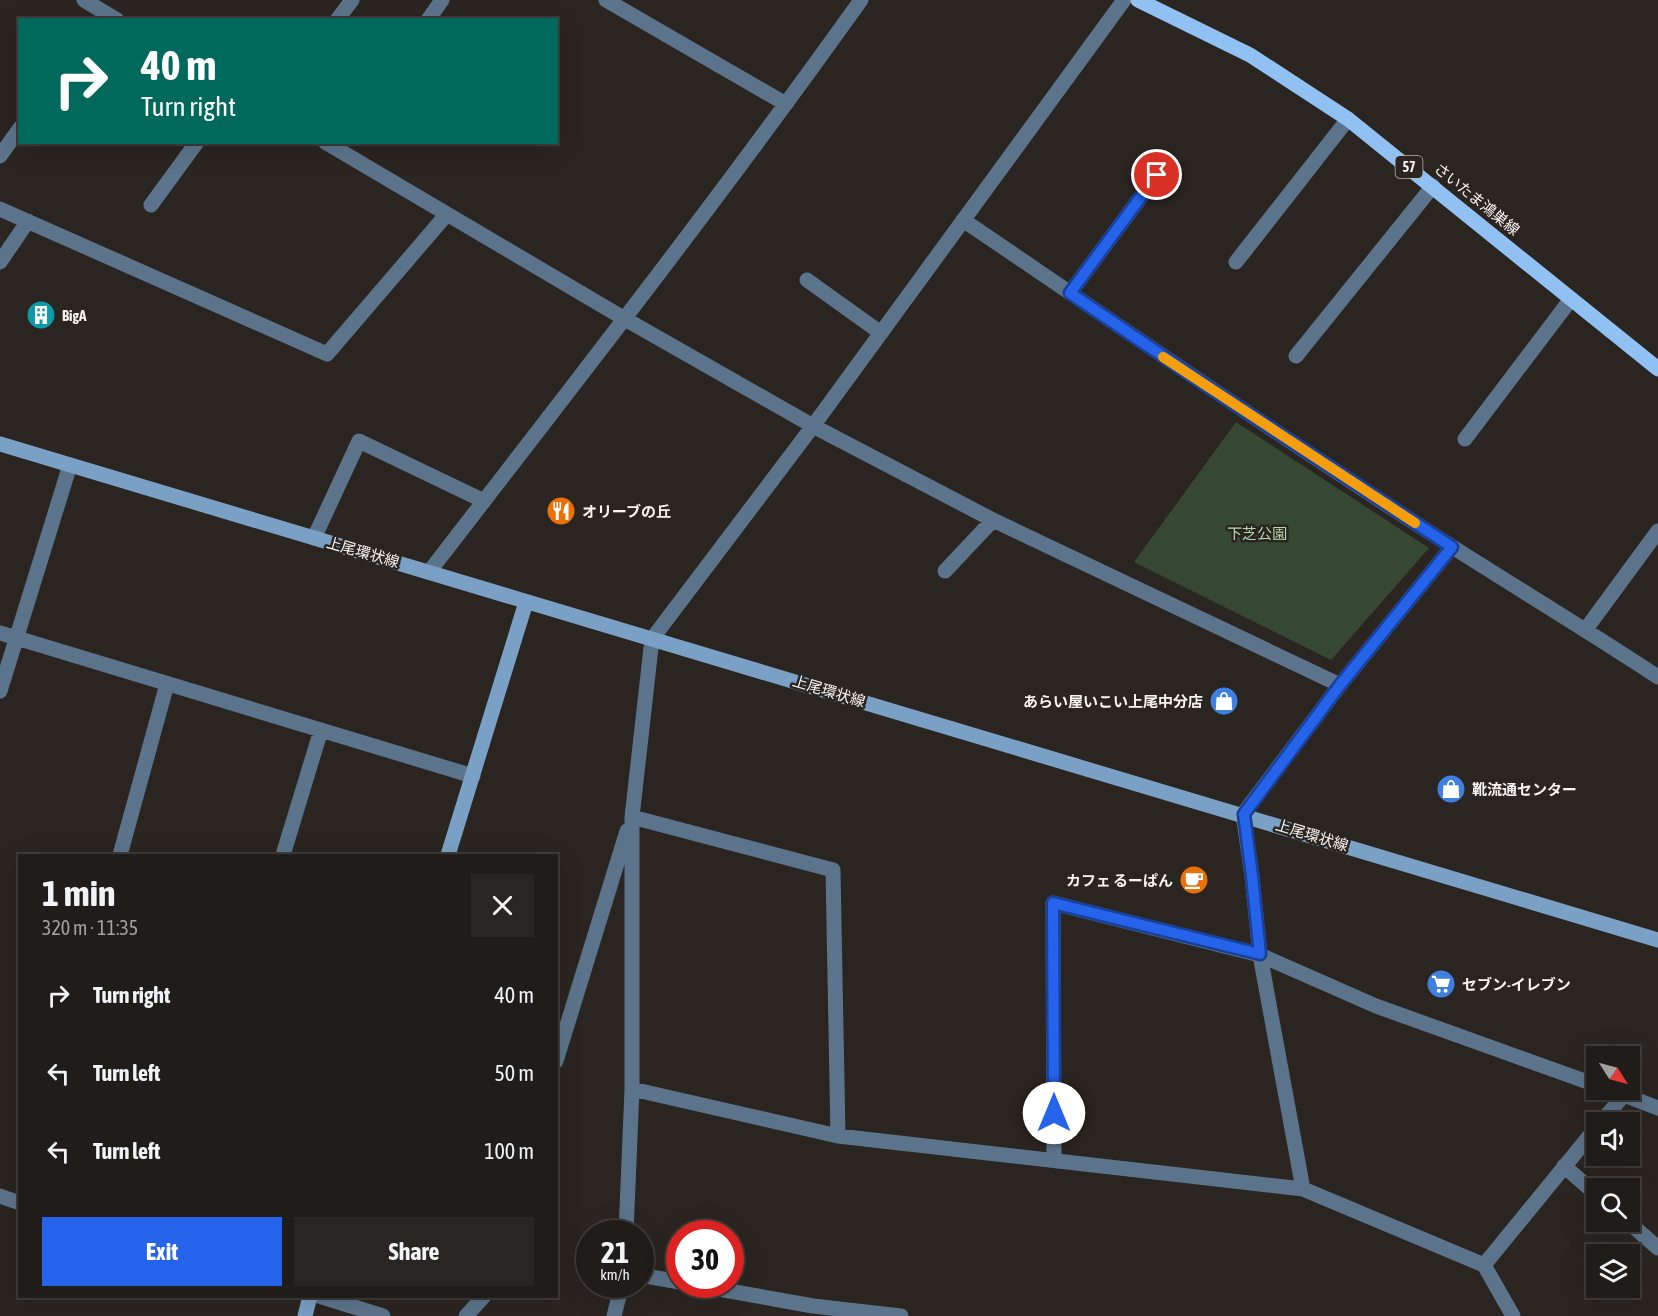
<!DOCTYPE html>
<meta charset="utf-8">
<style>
body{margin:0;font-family:"Asap Condensed","Noto Sans JP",sans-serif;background:#282522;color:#f1f3f6;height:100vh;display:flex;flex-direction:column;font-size:22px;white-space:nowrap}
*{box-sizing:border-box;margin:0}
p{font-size:20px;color:#a2a1a2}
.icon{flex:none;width:33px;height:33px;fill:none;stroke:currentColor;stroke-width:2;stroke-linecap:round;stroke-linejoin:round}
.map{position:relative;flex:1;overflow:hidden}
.side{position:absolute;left:18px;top:854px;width:540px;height:444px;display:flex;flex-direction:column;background:#201c19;border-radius:0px;box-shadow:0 6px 24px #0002,0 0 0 2px #3d3a38}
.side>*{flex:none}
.guide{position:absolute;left:18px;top:18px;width:540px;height:126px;border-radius:0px;box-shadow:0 6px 24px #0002,0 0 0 2px #3d3a38;background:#00695c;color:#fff;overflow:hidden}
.needle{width:39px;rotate:126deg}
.tools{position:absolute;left:1586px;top:1046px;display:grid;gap:12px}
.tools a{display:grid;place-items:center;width:54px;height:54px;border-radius:0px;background:#201c19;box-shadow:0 6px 24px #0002,0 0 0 2px #3d3a38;font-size:30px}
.speed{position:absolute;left:576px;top:1220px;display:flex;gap:12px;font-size:30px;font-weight:700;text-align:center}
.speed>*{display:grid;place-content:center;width:78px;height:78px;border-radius:50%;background:#201c19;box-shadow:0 6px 24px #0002,0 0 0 2px #3d3a38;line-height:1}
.speed small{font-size:15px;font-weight:400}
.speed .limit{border:9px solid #d22;background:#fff;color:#111}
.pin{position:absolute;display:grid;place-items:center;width:51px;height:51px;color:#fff;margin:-26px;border:3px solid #fff;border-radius:50%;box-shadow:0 2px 6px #0007}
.me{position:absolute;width:66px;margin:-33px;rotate:0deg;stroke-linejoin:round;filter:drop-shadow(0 0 4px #0008)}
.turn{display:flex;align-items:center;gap:21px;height:126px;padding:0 24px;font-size:27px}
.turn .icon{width:78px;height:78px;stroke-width:2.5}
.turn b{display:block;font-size:42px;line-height:51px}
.round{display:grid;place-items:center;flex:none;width:63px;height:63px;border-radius:0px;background:#282522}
.headline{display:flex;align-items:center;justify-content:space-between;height:102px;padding:0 24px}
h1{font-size:36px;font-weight:700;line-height:45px}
.primary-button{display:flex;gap:12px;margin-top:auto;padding:12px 24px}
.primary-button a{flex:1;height:69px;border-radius:0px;background:#2563eb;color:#fff;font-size:24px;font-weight:700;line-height:69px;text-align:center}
.primary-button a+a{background:#282522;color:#f1f3f6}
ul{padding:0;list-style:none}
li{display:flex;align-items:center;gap:18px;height:78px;padding:0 24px}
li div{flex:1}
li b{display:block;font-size:22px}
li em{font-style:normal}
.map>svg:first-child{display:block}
.green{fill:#364734}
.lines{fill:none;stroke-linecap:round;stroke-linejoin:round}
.lane{stroke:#5c748b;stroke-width:15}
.street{stroke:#5c748b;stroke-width:15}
.secondary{stroke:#7aa0c5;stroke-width:15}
.primary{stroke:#90c1f2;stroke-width:15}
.route-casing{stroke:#184099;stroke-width:15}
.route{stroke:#2563eb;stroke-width:10}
.slow{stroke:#f59e0b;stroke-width:10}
.labels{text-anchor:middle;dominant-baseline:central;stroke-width:5;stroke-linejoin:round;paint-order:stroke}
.shield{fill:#2b2521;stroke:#bab6b3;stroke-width:1.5}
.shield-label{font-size:14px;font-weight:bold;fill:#f8f4f1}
.street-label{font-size:15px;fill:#f8f4f1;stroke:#2b2521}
.poi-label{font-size:15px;font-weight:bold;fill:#f8f4f1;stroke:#2b2521;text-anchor:start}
.park-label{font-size:15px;fill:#b3d9ae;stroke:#2b2521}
</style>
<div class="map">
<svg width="1658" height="1316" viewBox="0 0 1658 1316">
<rect width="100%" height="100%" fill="#2b2521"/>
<path class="green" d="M1236,422L1429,548L1331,660L1134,562Z"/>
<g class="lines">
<path class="lane" d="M1236,262L1348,119
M807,280L881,333
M1070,293L1157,175
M1296,356L1433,186
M1465,439L1571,299
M314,538L359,441L484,501"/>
<path class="street" d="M84,0L117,20
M606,0L786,104
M337,20L352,0
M428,20L442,0
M325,142L625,319L813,426L993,520L1340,685
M0,156L20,128
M151,205L197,142
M0,209L327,354L447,214
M963,220C1125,330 1286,441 1451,546C1520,590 1590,632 1658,677
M0,262L28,221
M945,571L993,520
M429,572C575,383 722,195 861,0
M1586,629L1658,531
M0,633L473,776
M0,691L70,465
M632,817L833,870L838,1136
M120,855L167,684
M283,855L321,730
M556,1061L627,831
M632,1089L838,1136L1303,1189L1484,1265L1513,1316
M1608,1089L1658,1108
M1601,1122L1624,1095
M1054,1160L1053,903L1260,955L1376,1006L1596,1085
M1564,1166L1596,1194
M1303,1189L1260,955L1252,876L1243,814L1340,685L1452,547
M0,1196L20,1203
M1627,1221L1658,1248
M626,1233L632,1089V817L652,639L813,426L1124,0
M1484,1265L1596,1128
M640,1275L680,1282
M690,1284L813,1306L901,1316
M319,1296L383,1316
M466,1316L484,1296
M614,1316L622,1284"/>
<path class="secondary" d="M0,444L1658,940
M448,855L526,602
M305,1316L310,1296"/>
<path class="primary" d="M1138,0L1250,55L1348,119L1658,369"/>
</g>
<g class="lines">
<g class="route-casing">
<path id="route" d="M1054,1113L1053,903L1260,954L1252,876L1244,814L1340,685L1452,547L1210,388L1070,293L1157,175"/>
</g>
<use href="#route" class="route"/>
<path class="slow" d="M1163,357L1415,523"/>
</g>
<defs>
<g id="building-disc" transform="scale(1.5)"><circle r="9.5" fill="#0f9aa8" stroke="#2b2521"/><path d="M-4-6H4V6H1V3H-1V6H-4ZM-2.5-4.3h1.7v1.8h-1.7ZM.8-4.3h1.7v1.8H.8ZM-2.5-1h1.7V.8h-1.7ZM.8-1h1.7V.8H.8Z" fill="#fff"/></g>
<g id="restaurant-disc" transform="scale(1.5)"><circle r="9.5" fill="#e8710a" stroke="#2b2521"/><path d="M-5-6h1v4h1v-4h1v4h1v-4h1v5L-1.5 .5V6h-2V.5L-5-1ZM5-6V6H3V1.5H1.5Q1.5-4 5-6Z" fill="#fff"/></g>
<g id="shop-disc" transform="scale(1.5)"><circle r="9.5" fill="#3f7fe0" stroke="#2b2521"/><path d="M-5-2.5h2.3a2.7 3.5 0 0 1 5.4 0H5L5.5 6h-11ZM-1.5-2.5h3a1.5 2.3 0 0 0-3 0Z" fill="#fff"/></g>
<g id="cafe-disc" transform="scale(1.5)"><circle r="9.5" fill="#e8710a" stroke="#2b2521"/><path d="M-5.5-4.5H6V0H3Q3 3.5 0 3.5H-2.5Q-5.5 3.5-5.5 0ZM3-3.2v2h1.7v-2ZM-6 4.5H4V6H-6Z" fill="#fff"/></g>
<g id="supermarket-disc" transform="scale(1.5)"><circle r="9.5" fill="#3f7fe0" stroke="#2b2521"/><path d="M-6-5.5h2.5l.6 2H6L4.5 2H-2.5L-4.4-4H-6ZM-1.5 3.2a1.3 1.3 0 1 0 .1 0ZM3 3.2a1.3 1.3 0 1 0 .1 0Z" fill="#fff"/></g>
</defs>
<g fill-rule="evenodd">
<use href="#building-disc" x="41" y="315"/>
<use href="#restaurant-disc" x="561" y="511"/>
<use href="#shop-disc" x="1224" y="701"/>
<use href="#shop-disc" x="1451" y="789"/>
<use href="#cafe-disc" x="1194" y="880"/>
<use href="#supermarket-disc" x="1441" y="984"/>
</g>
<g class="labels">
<rect class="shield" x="1395.5" y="156" width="27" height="22" rx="4.5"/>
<g class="shield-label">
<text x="1409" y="167">57</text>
</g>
<g class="street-label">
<text transform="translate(1477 199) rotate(39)">さいたま鴻巣線</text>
<text transform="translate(363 552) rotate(16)">上尾環状線</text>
<text transform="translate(829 691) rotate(17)">上尾環状線</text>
<text transform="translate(1312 835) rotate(17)">上尾環状線</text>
</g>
<g class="poi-label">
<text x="62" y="315">BigA</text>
<text x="582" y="511">オリーブの丘</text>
<text x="1203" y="701" text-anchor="end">あらい屋いこい上尾中分店</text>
<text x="1472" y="789">靴流通センター</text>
<text x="1173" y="880" text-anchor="end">カフェ るーぱん</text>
<text x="1462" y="984">セブン-イレブン</text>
</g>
<g class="park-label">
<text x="1257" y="533">下芝公園</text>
</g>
</g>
</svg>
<div class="tools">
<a><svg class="needle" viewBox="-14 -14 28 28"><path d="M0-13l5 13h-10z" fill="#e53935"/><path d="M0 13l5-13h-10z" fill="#a2a1a2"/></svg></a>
<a><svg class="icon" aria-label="sound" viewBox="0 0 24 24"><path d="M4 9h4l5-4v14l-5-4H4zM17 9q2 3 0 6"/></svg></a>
<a><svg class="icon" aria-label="search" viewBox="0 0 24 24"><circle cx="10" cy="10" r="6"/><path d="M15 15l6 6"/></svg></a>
<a><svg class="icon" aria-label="layers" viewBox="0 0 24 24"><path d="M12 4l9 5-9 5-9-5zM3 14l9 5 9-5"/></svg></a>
</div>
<div class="speed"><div>21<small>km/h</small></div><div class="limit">30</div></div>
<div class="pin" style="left:1157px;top:175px;background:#d93025"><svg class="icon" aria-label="arrive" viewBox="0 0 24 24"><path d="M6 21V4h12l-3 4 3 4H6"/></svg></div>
<svg class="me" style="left:1054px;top:1113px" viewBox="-20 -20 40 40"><circle r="19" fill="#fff"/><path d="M0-13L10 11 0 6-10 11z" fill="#2563eb"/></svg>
<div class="guide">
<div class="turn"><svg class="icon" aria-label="right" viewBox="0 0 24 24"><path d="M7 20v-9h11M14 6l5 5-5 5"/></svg><div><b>40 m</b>Turn right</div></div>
</div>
<section class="side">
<div class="headline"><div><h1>1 min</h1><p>320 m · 11:35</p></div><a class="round"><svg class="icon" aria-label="close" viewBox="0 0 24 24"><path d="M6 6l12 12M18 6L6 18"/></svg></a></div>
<ul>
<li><svg class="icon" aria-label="right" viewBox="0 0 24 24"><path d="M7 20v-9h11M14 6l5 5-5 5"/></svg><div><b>Turn right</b></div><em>40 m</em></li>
<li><svg class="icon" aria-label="left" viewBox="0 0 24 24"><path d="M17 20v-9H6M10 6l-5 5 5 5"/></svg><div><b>Turn left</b></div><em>50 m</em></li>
<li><svg class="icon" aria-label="left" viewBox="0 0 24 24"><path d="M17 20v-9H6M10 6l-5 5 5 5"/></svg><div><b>Turn left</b></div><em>100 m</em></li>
</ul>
<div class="primary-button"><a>Exit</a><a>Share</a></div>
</section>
</div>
